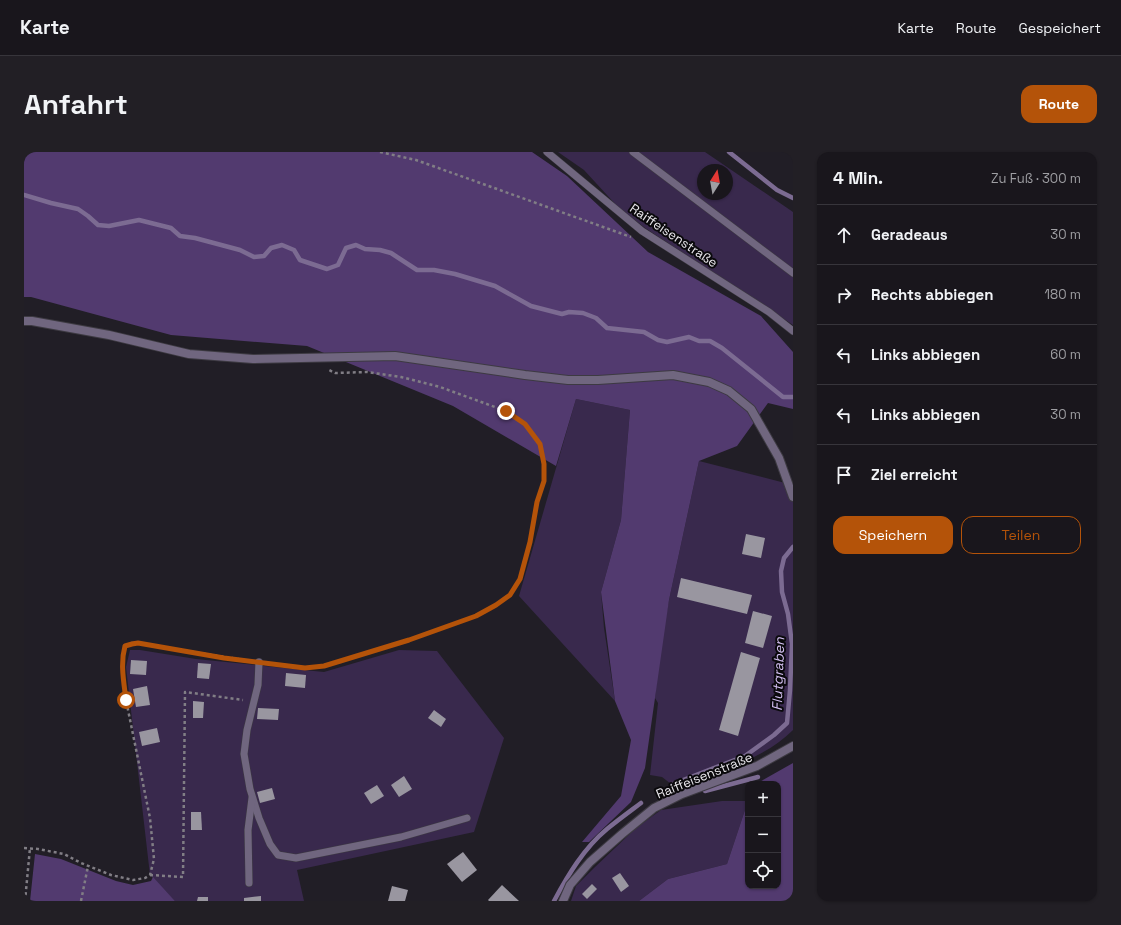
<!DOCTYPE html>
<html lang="de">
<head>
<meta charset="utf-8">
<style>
  body { margin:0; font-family:"Space Grotesk",sans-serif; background:#221f25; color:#f1f3f6 }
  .controls { position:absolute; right:12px; bottom:12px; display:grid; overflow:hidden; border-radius:8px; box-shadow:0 1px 3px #0004 }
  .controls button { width:36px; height:36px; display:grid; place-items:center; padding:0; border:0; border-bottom:1px solid #37353b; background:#19161c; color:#f1f3f6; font:20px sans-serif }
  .compass { position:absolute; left:673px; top:12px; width:36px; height:36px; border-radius:50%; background:#19161c; box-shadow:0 1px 3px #0004; rotate:11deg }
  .stop { position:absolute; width:12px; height:12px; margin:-9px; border:3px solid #b45309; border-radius:50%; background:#fff }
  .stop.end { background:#b45309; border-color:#fff; box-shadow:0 1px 4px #0008 }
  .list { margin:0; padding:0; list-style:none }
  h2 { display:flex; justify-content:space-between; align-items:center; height:52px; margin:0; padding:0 16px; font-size:17px }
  h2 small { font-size:13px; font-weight:400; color:#9f9fa3 }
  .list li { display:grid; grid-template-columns:26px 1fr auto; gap:12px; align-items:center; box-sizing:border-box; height:60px; padding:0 16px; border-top:1px solid #37353b }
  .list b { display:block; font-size:15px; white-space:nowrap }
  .list em { font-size:13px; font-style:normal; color:#9f9fa3 }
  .actions { display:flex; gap:8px; padding:12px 16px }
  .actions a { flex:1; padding:9px 0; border:1px solid #b45309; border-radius:12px; text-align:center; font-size:14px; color:#b45309 }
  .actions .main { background:#b45309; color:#fff }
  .icon { flex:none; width:22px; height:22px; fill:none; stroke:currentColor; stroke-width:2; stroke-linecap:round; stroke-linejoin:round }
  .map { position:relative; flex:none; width:769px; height:749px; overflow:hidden; border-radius:12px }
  header { display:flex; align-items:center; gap:24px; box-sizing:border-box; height:56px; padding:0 20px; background:#19161c; border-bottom:1px solid #37353b }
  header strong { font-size:19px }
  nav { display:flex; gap:22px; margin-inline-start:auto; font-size:14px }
  .intro { display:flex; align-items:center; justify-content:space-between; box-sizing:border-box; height:96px; padding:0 24px }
  h1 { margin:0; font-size:28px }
  .button { padding:10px 18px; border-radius:12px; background:#b45309; color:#fff; font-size:14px; font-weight:700 }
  main { display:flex; gap:24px; padding:0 24px }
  aside { flex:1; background:#19161c; border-radius:12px; box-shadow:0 1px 3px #0004 }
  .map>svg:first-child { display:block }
  .green { fill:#39294d; fill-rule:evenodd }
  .forest { fill:#523a6f }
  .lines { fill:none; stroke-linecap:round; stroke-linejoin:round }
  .stream { stroke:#7c6b92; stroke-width:4.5 }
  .building { fill:#9996a0 }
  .service-casing { stroke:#3d3a42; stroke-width:8 }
  .minor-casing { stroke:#3d3a42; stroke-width:10 }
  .path { stroke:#817e85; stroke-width:2.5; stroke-dasharray:3 3; stroke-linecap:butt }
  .service { stroke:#70667f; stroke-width:7 }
  .minor { stroke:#70667f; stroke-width:8 }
  .route { stroke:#b45309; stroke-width:5 }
  .labels { text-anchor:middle; stroke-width:4; stroke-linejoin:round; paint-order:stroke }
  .street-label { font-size:13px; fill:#e8e6eb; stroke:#0a090c }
  .water-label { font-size:14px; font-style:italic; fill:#d5c1f3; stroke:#0a090c }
</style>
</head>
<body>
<header>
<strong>Karte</strong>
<nav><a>Karte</a><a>Route</a><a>Gespeichert</a></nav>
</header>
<div class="intro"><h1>Anfahrt</h1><a class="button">Route</a></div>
<main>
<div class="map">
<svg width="769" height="749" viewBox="0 0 769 749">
  <rect width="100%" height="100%" fill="#211e26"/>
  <g class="green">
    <path d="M534,0H681L769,60V173L621,76L594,55L560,18ZM679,18H703V42H679Z"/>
    <polygon points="552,247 606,258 597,368 577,440 580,476 591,549 495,444"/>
    <path d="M675,309L765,332L769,349V578C738,609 691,620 651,635L638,625L626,623L634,551L631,546L635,503L645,448Z"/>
    <polygon points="106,498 116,498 172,507 300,520 375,498 413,499 480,586 450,680 273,718 280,749 151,749 126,723 102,515"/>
    <polygon points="698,649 724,649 703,712 644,727 615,749 547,749 552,734 570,716 612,676 637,658"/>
  </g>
  <g class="forest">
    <polygon points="0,0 508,0 543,24 624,100 737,164 769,200 769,257 744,251 713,294 675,309 645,448 621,616 607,650 565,690 558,690 597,644 607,588 591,549 577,440 597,368 606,258 552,247 532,314 429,254 283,194 147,183 7,145 0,145"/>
    <polygon points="769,611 769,749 615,749 644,727 703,712 724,649 724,643 724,734 754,734 754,632 732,632"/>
    <polygon points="11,702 37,707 92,729 109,733 127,729 129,725 151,749 6,749"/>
  </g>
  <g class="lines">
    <g class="stream">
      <polyline points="705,0 753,38 769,46"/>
      <polyline points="0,43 27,51 54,57 64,64 74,73 85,74 115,68 147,76 156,84 171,86 216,98 230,105 240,104 247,96 258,93 270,98 276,108 303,117 314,113 322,96 332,93 341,97 356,98 367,101 393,118 410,118 431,122 471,134 507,154 538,162 545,160 559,161 572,166 583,176 620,180 634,188 643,190 665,185 675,189 686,189 698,196 759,245 769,245"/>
      <polyline points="649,632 721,604 750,583 763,571 766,538 768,492 764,462 758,440 757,419 760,406 769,395"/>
      <polyline points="681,639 734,625"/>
      <path d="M530,749C544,723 560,696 583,677C594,668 605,660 617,651"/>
    </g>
  </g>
  <g class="building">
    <polygon points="722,382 741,386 737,406 718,402"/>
    <polygon points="657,426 728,443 723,462 653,445"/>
    <polygon points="729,459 748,464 739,496 721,491"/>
    <polygon points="717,500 736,506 714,584 695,578"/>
    <polygon points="107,508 123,509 122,523 106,522"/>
    <polygon points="174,511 187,512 185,527 173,526"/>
    <polygon points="262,521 282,523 281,536 261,534"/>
    <polygon points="123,534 126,553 112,555 109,537"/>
    <polygon points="169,549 180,550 179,566 169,566"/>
    <polygon points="234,556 255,557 254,568 233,567"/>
    <polygon points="410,558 422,567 417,575 404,566"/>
    <polygon points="133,576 136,590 118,594 115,580"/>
    <polygon points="380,624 388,637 375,645 367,633"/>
    <polygon points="353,633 360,644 347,652 340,641"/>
    <polygon points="248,636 251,647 236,651 233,640"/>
    <polygon points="167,660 177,660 178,678 167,678"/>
    <polygon points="439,700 453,718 438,730 423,712"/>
    <polygon points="596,721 605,734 597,740 588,726"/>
    <polygon points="568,732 573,737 563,747 558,742"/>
    <polygon points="478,733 495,749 465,749 464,748"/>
    <polygon points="368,734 384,738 381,749 364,749"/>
    <polygon points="237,744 237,749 220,749 220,746"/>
    <polygon points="174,745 184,745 184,749 173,749"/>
  </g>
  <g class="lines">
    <defs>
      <g id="service">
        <polyline points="523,0 618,79 745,160 769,179"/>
        <polyline points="609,0 769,121"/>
        <polyline points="235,510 234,533 223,578 220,602 226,637 235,666 246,692 254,703 272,706 377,685 443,666"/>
        <polyline points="225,731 224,678 228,646"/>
      </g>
      <g id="minor">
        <polyline points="0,169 8,169 85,183 165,202 229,207 371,204 501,223 544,228 574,228 649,223 685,230 705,239 727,257 755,306 769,345"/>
        <polyline points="539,749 546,733 566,710 598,682 630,656 658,642 733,614 769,594"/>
      </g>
    </defs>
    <use href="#service" class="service-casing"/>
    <use href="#minor" class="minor-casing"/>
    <g class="path">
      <polyline points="356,0 392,8 607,85"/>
      <polyline points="244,511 281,516 300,514 385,488 452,464 472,453 486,443 496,427 506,390 513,350 520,329 520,312 516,292 501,272 482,259 416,235 377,225 343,220 311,221 303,217"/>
      <polyline points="0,696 14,697 40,702 57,711 87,723 109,728 121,726 126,723 130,707 126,666 102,548 98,514 99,502 101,494 108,491 114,491 226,509"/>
      <polyline points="126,723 159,725 161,540 219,548"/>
      <polyline points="1,749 6,696"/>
      <polyline points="57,749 64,714"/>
    </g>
    <use href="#service" class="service"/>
    <use href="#minor" class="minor"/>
  </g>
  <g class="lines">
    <path class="route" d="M102,548C100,531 96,512 101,494L108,492L114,491L200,506L281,516L300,514L385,488L452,464L472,453L486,443L496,427L506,390L513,350L520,329V312L516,292L501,272L482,259"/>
  </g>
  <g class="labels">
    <g class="street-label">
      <text transform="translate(650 83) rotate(34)" y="5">Raiffeisenstraße</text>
      <text transform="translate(680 623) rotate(-22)" y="5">Raiffeisenstraße</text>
    </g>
    <g class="water-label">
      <text transform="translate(754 522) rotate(-88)" y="5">Flutgraben</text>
    </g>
  </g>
</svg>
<div class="controls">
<button>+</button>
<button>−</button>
<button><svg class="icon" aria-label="locate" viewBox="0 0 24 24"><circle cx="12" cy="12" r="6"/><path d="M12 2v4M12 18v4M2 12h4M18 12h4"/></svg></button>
</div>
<svg class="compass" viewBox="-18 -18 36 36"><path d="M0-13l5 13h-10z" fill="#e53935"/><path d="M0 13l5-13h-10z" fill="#9f9fa3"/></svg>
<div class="stop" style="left:102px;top:548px"></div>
<div class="stop end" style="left:482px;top:259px"></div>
</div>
<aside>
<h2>4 Min.<small>Zu Fuß · 300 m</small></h2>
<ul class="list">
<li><svg class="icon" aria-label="ahead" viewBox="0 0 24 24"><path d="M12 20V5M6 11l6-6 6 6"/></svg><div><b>Geradeaus</b></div><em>30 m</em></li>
<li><svg class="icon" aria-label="right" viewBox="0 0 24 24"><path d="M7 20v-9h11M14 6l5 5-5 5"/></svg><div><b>Rechts abbiegen</b></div><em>180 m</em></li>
<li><svg class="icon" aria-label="left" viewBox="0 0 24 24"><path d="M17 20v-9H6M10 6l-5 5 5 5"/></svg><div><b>Links abbiegen</b></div><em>60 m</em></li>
<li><svg class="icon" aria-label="left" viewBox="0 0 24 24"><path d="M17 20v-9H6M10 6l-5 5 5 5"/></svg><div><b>Links abbiegen</b></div><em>30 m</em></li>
<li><svg class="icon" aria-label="arrive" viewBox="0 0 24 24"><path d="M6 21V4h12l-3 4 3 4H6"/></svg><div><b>Ziel erreicht</b></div></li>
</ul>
<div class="actions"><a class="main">Speichern</a><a>Teilen</a></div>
</aside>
</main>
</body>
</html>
